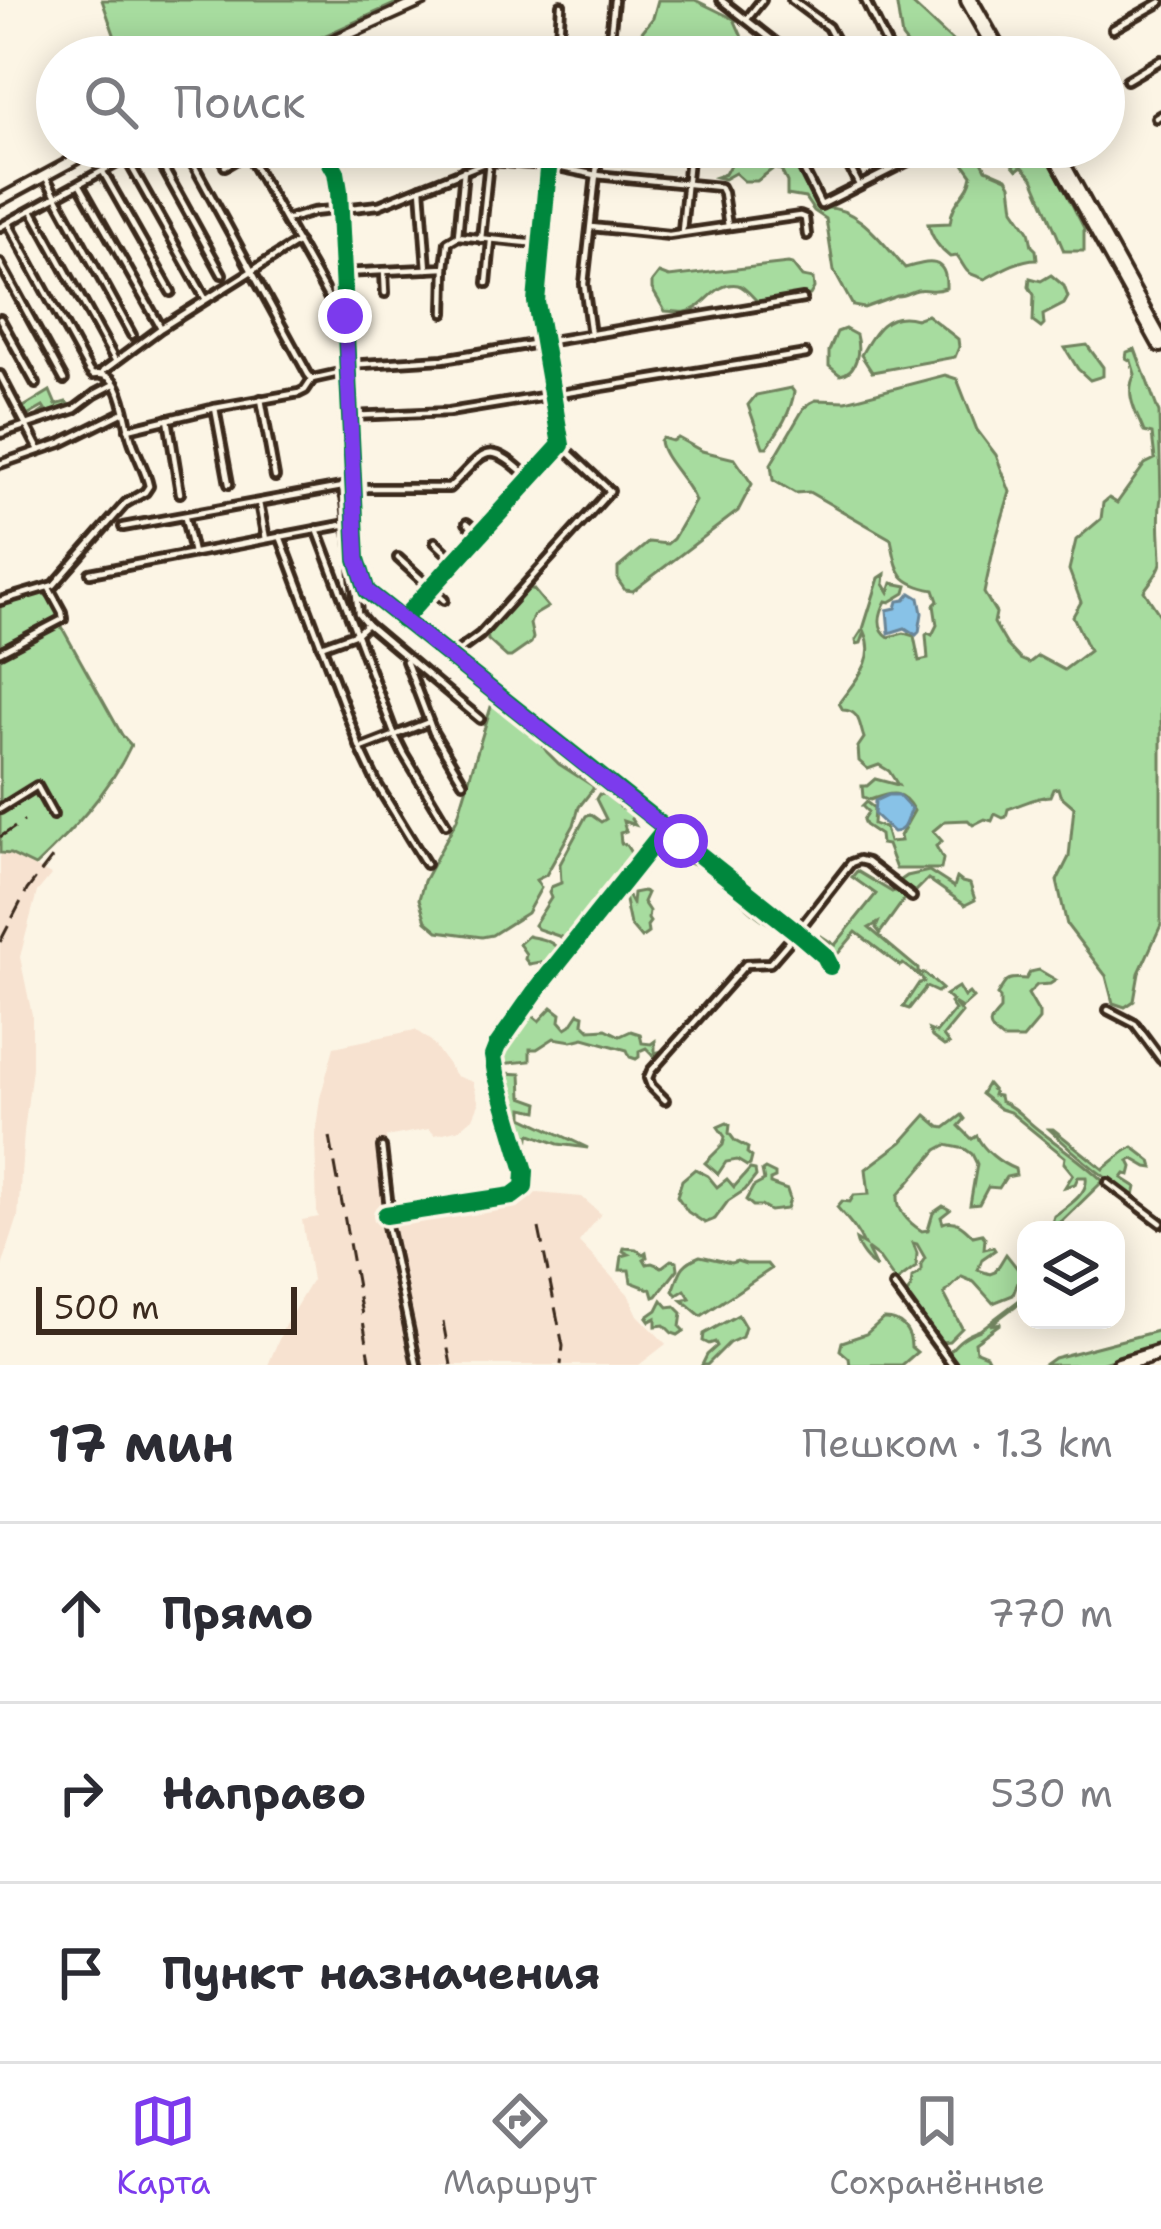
<!DOCTYPE html>
<html lang="ru">
<head>
<meta charset="utf-8">
<style>
  body { margin:0; font-family:"Shantell Sans",sans-serif; background:#f7f7f7; color:#2b2b33 }
  .controls { position:absolute; right:36px; bottom:36px; display:grid; overflow:hidden; border-radius:24px; box-shadow:0 6px 30px #0003 }
  .controls button { width:108px; height:108px; display:grid; place-items:center; padding:0; border:0; border-bottom:3px solid #e1e1e2; background:#fff; color:#2b2b33; font:60px sans-serif }
  .scale { position:absolute; left:36px; bottom:30px; width:261px; box-sizing:border-box; padding-left:12px; border:6px solid #3b2a1e; border-top:0; font-size:33px; line-height:42px; white-space:nowrap; color:#3b2a1e; -webkit-text-stroke:9px #fcf5e5; paint-order:stroke }
  .stop { position:absolute; width:36px; height:36px; margin:-27px; border:9px solid #7c3aed; border-radius:50%; background:#fff }
  .stop.end { background:#7c3aed; border-color:#fff; box-shadow:0 3px 12px #0008 }
  .list { margin:0; padding:0; list-style:none }
  h2 { display:flex; justify-content:space-between; align-items:center; height:156px; margin:0; padding:0 48px; font-size:51px }
  h2 small { font-size:39px; font-weight:400; color:#7c7c81 }
  .list li { display:grid; grid-template-columns:78px 1fr auto; gap:36px; align-items:center; box-sizing:border-box; height:180px; padding:0 48px; border-top:3px solid #e1e1e2 }
  .list b { display:block; font-size:45px; white-space:nowrap }
  .list em { font-size:39px; font-style:normal; color:#7c7c81 }
  .icon { flex:none; width:66px; height:66px; fill:none; stroke:currentColor; stroke-width:2; stroke-linecap:round; stroke-linejoin:round }
  .map { position:relative; flex:none; width:1161px; height:1365px; overflow:hidden }
  .search { position:absolute; background:#fff; box-shadow:0 6px 30px #0003; left:36px; right:36px; top:36px; height:132px; display:flex; align-items:center; gap:30px; box-sizing:border-box; padding:0 42px; border-radius:66px; color:#7c7c81; font-size:45px }
  .sheet { height:696px; background:#fff }
  nav { display:flex; justify-content:space-around; align-items:center; box-sizing:border-box; height:168px; border-top:3px solid #e1e1e2; background:#fff; font-size:33px; color:#7c7c81 }
  nav a { display:grid; justify-items:center; gap:6px }
  nav .on { color:#7c3aed }
  .map>svg:first-child { display:block }
  .built { fill:#f7e2d0 }
  .green { fill:#a7dc9f; stroke:#71835e; stroke-width:3 }
  .water { fill:#88c2e7; stroke:#698597; stroke-width:3 }
  .lines { fill:none; stroke-linecap:round; stroke-linejoin:round }
  .minor-casing { stroke:#3b2a1e; stroke-width:14 }
  .tertiary-casing { stroke:#3b2a1e; stroke-width:16 }
  .primary-casing { stroke:#3b2a1e; stroke-width:21 }
  .trunk-casing { stroke:#3b2a1e; stroke-width:22 }
  .minor { stroke:#fcf5e5; stroke-width:4.5 }
  .tertiary { stroke:#fcf5e5; stroke-width:8 }
  .primary { stroke:#fcf5e5; stroke-width:12 }
  .trunk { stroke:#fcf5e5; stroke-width:14 }
  .rail { stroke:#3b2a1e; stroke-width:3; stroke-dasharray:18 9; stroke-linecap:butt }
  .cycleway-casing { stroke:#fcf5e5; stroke-width:26 }
  .cycleway { stroke:#00873e; stroke-width:18 }
  .route { stroke:#7c3aed; stroke-width:15 }
</style>
</head>
<body>
<div class="map">
<svg width="1161" height="1365" viewBox="0 0 1161 1365">
  <rect width="100%" height="100%" fill="#fcf5e5"/>
  <filter id="ink" filterUnits="userSpaceOnUse"><feTurbulence type="fractalNoise" baseFrequency=".00833" numOctaves="2"/><feDisplacementMap in="SourceGraphic" scale="24" xChannelSelector="R" yChannelSelector="G"/><feConvolveMatrix kernelMatrix="1 2 1 2 8 2 1 2 1" color-interpolation-filters="sRGB"/></filter>
  <g filter="url(#ink)">
    <g class="built">
      <polygon points="2,854 10,854 51,875 37,892 20,957 32,1015 32,1068 24,1132 18,1217 0,1273 0,857"/>
      <polygon points="415,1030 431,1041 456,1076 473,1082 479,1104 473,1118 460,1129 435,1135 429,1129 386,1137 395,1214 538,1193 582,1197 601,1214 579,1242 628,1294 638,1315 666,1344 639,1365 268,1365 285,1325 312,1280 302,1220 319,1217 317,1214 315,1136 320,1098 334,1047"/>
    </g>
    <g class="green">
      <polygon points="102,0 403,0 277,57 122,57"/>
      <polygon points="658,0 695,0 734,19 751,57 626,57 629,50 642,45 641,33 653,18"/>
      <polygon points="896,0 908,0 962,50 964,57 917,57 902,38"/>
      <path d="M740,147H749L751,156L747,162L749,164L766,154L765,147H788L821,208C857,204 883,244 905,268C929,261 947,256 946,288C931,293 928,288 917,290C909,292 905,296 897,296L864,308L853,306L834,271L826,219L814,211L805,198L787,195V182L781,170L774,168L757,181H744L735,173L724,179L716,177L725,174Z"/>
      <path d="M968,147L980,157L986,169L1007,178L1011,185L1014,209L1029,231L1032,246L1036,250L1037,259C1019,259 1001,270 985,279C962,271 970,274 957,256L950,257C938,248 932,238 928,224L950,223C952,199 969,195 972,175L959,157L961,150Z"/>
      <polygon points="998,147 1035,147 1050,161 1084,228 1084,251 1064,251 1033,178 1022,166 1017,170"/>
      <path d="M788,263L792,264L802,277L813,279L814,288L810,295L760,304C754,299 746,287 738,285C714,281 706,309 686,312C682,313 669,311 665,311L652,289V282L659,273L669,277Z"/>
      <polygon points="1051,275 1064,286 1068,297 1064,304 1043,315 1044,325 1041,328 1033,322 1034,295 1029,287 1030,278 1041,281"/>
      <path d="M927,315L958,339L959,347L955,357L872,372L861,355C874,331 887,310 916,319Z"/>
      <path d="M845,329L856,335C860,350 858,372 840,375L829,366V351L837,332Z"/>
      <polygon points="1087,345 1103,367 1103,376 1090,380 1078,369 1065,348"/>
      <path d="M1135,349L1159,413L1161,498C1157,518 1161,543 1161,563C1159,573 1149,583 1144,591L1161,617V925L1139,973L1134,1001L1125,1007L1113,1003L1106,976L1067,925L1057,881L1069,857L1074,807L1060,795L1058,788L1053,789L1050,796C1038,796 1021,805 1008,809L1006,817L1003,818L995,814L992,821L985,819L973,825L968,820L945,821L933,831L942,841L936,846L943,859L941,869H896L887,845L881,844L880,835L865,825L863,820L868,812L862,806L866,802L874,808L873,824L885,828L889,842L901,841L900,836L914,811C902,789 893,792 870,800L863,797L862,786H867L875,779L898,785L889,771L879,765L868,769L859,761L858,747L864,738C859,725 861,711 843,710L839,703C854,681 878,661 865,632L861,643L857,644L856,640L863,629L879,578L885,574L884,584L889,592L892,583L907,586L905,593L890,602L886,601C880,612 875,628 889,637L904,633L914,636L919,661L928,659L926,635L928,633L932,635L937,625L934,605L938,601L934,590C897,583 898,572 891,539L809,492L795,493L773,480L771,464L804,408L810,403L816,400L846,401L945,375L957,379L977,430L996,455L1010,492L995,542L984,593L996,613L994,623L1007,645L1020,659L1029,663L1038,656L1064,670L1089,651L1073,616L1081,602L1069,570L1076,540L1101,519L1103,503L1109,498L1117,503L1145,464L1155,459L1152,434L1144,432C1136,412 1124,394 1135,374L1131,361L1126,358L1127,352Z"/>
      <path d="M791,388L794,392C791,413 779,430 767,447H763L748,405L756,395Z"/>
      <polygon points="50,391 56,405 66,402 70,406 39,418 39,414 45,410 43,407 27,416 22,408"/>
      <path d="M662,438L672,441L678,438L702,451L735,459L752,484L738,511L633,591L625,590L618,580V568L649,542L667,544L673,539L695,501C687,479 662,459 660,441Z"/>
      <polygon points="527,589 533,589 548,607 533,616 530,624 533,638 531,643 511,657 507,657 488,640 487,632"/>
      <path d="M43,593C54,600 58,613 60,624L122,735L131,745C110,791 71,832 35,866L10,854L0,853V603Z"/>
      <polygon points="498,699 528,724 547,752 559,764 593,786 593,789 579,807 574,825 546,875 536,880 541,888 527,913 492,935 482,937 438,931 426,921 419,899 424,881 457,819 493,700"/>
      <path d="M599,794L607,795L622,809L636,807L637,810L631,819L635,825L623,821L626,831L620,833L621,843L626,845L631,853L629,858L633,861L628,870L621,867L622,877C606,899 590,927 567,939L538,929L534,925L551,898L549,893L551,887L561,883L560,864L586,816L590,814L601,822L606,819L596,799Z"/>
      <path d="M687,849L783,925L781,930C747,917 723,876 689,863L683,852Z"/>
      <polygon points="857,871 892,892 898,889 906,897 880,933 876,928 878,923 869,928 918,969 918,973 925,974 942,989 937,992 926,987 909,1009 903,1007 919,983 924,982 922,978 903,964 900,966 856,932 836,956 816,941 821,936 835,945 876,894 852,877"/>
      <polygon points="929,871 954,887 957,878 962,882 970,884 975,900 965,905 928,879 914,893 897,883 907,876"/>
      <polygon points="643,891 647,893 643,902 649,911 648,919 650,922 647,926 648,933 641,938 630,925 624,896 626,893 632,904 633,893"/>
      <path d="M528,936C539,939 554,940 559,951L548,964L540,962L529,964L525,959L526,954L519,944Z"/>
      <path d="M1039,970L1056,980L1050,984L1037,985L1028,994L1039,1013V1020L1023,1039H1002C985,1027 988,1023 1000,1010V998L997,995C1007,980 1005,977 1026,979L1030,972Z"/>
      <polygon points="958,987 964,997 969,993 973,998 962,1008 954,1003 962,1013 943,1036 949,1044 944,1046 932,1037 929,1030 936,1033 955,1010 950,1003 952,1001 945,995"/>
      <path d="M541,993L543,997L536,1006L533,1016L539,1021L552,1007L561,1014L560,1021L566,1028L571,1025L579,1013L584,1015L583,1023L590,1030L606,1029L620,1036L631,1031L640,1034L642,1043L651,1044L655,1041V1053L662,1051L670,1042L671,1045L658,1060L646,1048L639,1051V1057L636,1059L630,1057L627,1050L584,1038L572,1041L554,1038L537,1049H530V1061L498,1064C499,1037 524,1014 541,993Z"/>
      <polygon points="504,1073 521,1074 522,1097 539,1103 538,1111 523,1108 523,1117 588,1148 558,1144 531,1134 529,1136 528,1151 523,1151 501,1081"/>
      <path d="M987,1084L994,1092L993,1095L999,1096L1000,1101C1016,1107 1026,1121 1040,1131C1061,1147 1083,1162 1103,1181L1062,1221L1051,1226L1054,1216C1066,1207 1089,1194 1086,1177H1078L1075,1184L1065,1187L1073,1174L1064,1163L1065,1157L1010,1112L1000,1109L981,1094Z"/>
      <path d="M926,1115L940,1127L945,1128L962,1115L965,1119L959,1126L972,1139L977,1136C983,1150 1000,1163 1015,1169L1016,1175L1006,1177L999,1188L988,1187L979,1204L970,1205L977,1164L972,1154L965,1149L946,1145L937,1150L898,1195C897,1211 909,1223 922,1231L928,1230L933,1213L943,1206L950,1210L941,1217L943,1223C956,1218 964,1227 973,1236L982,1234L985,1238L984,1249L993,1247L995,1250L982,1259L978,1270L990,1274L995,1272L1006,1254L1021,1273L1013,1295L993,1303L974,1282L962,1277L944,1294L962,1328L949,1341L941,1342L925,1325L905,1296L911,1288L912,1278L921,1272V1264L925,1258L917,1244L913,1243L917,1253L916,1267L896,1282L879,1258L867,1249L876,1268C869,1262 858,1250 856,1240L864,1245C857,1229 848,1220 837,1207L842,1201L850,1202L854,1195L869,1194L866,1169L902,1142Z"/>
      <polygon points="727,1123 730,1125 729,1133 735,1141 748,1148 747,1153 752,1157 750,1165 747,1166 737,1160 726,1162 718,1174 705,1163 723,1145 725,1137 718,1127"/>
      <path d="M1049,1129H1053L1103,1169C1114,1161 1120,1154 1133,1147L1151,1161L1153,1168L1147,1167L1133,1159L1129,1161L1132,1167L1130,1175L1125,1174L1122,1178L1136,1187L1134,1196C1105,1180 1072,1151 1049,1129Z"/>
      <polygon points="695,1169 708,1176 717,1187 727,1179 734,1187 750,1169 755,1170 756,1176 745,1190 728,1201 715,1219 705,1223 688,1212 677,1196 682,1180"/>
      <polygon points="765,1169 775,1174 775,1178 770,1180 770,1184 787,1190 790,1199 787,1209 770,1211 761,1206 753,1206 746,1200 753,1187 764,1181 762,1171"/>
      <polygon points="624,1248 636,1249 643,1254 646,1252 647,1257 644,1259 647,1264 652,1263 662,1267 671,1260 677,1261 678,1269 657,1296 654,1297 652,1290 631,1282 629,1270 620,1270 622,1256 629,1254 623,1251"/>
      <path d="M700,1256L731,1263L737,1261L746,1264H767L771,1269L701,1316L682,1300L690,1298L685,1290L677,1295L673,1291C681,1273 678,1265 700,1256Z"/>
      <path d="M1026,1295V1298L990,1325L1001,1323L975,1342L976,1351L986,1355L991,1365H957L950,1357V1351C959,1340 966,1335 980,1330Z"/>
      <polygon points="662,1300 668,1307 675,1306 682,1313 680,1327 684,1331 678,1335 672,1333 664,1325 656,1326 656,1318 650,1321 647,1317 657,1310"/>
      <polygon points="738,1315 745,1327 742,1337 729,1343 707,1365 702,1365 707,1355 717,1346 715,1342 709,1344 703,1341 704,1334"/>
      <path d="M883,1319C900,1318 911,1330 911,1347L917,1352L902,1365H850L849,1358L840,1350L842,1342L866,1334Z"/>
      <polygon points="1161,1330 1161,1344 1097,1365 1044,1365 1054,1358"/>
    </g>
    <g class="water">
      <polygon points="911,593 919,598 922,613 919,632 916,635 905,628 889,633 887,610 896,608 898,601 905,600"/>
      <path d="M888,795H898L911,809C905,820 907,831 893,832L874,814L875,801Z"/>
    </g>
    <g class="lines">
      <defs>
        <g id="minor">
          <polyline points="721,0 794,57"/>
          <polyline points="792,0 828,27 844,57"/>
          <polyline points="865,0 893,57"/>
          <polyline points="747,19 762,0"/>
          <polyline points="1113,29 1161,2"/>
          <polyline points="558,57 561,5"/>
          <polyline points="608,57 614,0"/>
          <polyline points="1127,80 1161,60"/>
          <polyline points="1156,118 1161,115"/>
          <polyline points="152,147 222,274"/>
          <polyline points="184,147 308,374 312,379 348,371"/>
          <polyline points="792,147 821,205 936,147"/>
          <polyline points="840,147 859,185"/>
          <polyline points="889,147 898,163"/>
          <polyline points="127,159 205,298"/>
          <polyline points="225,166 244,155 250,158 336,311"/>
          <polyline points="103,172 171,292"/>
          <polyline points="45,176 132,335"/>
          <polyline points="80,185 160,326"/>
          <polyline points="421,188 427,269"/>
          <polyline points="32,210 115,360"/>
          <polyline points="286,220 313,212 379,205 489,161 548,165 596,175 720,187 723,193 728,226"/>
          <polyline points="0,227 146,147"/>
          <polyline points="591,227 669,235 800,216 805,218 807,235"/>
          <polyline points="682,231 690,147"/>
          <polyline points="458,236 464,170"/>
          <polyline points="481,239 489,161 484,147"/>
          <polyline points="0,263 64,380"/>
          <polyline points="384,271 385,293"/>
          <polyline points="343,273 445,268 448,242 458,236 539,244"/>
          <polyline points="487,283 491,241"/>
          <polyline points="444,313 445,268"/>
          <polyline points="0,319 36,384"/>
          <polyline points="591,335 584,284 599,147"/>
          <polyline points="347,365 443,359 803,299"/>
          <polyline points="103,371 161,328 298,242"/>
          <polyline points="0,375 39,450"/>
          <polyline points="261,399 275,477"/>
          <polyline points="215,408 229,484"/>
          <polyline points="350,416 449,412 806,354"/>
          <polyline points="168,419 180,493"/>
          <polyline points="128,429 215,408 299,393 305,390 311,381"/>
          <polyline points="0,434 75,409 95,394 114,384"/>
          <polyline points="0,464 61,443 122,413"/>
          <path d="M353,488H449C485,454 485,436 529,478"/>
          <polyline points="259,503 266,539"/>
          <polyline points="185,518 193,553"/>
          <polyline points="467,523 480,534"/>
          <polyline points="123,527 342,487 346,501 358,613 367,624 480,719"/>
          <polyline points="317,529 395,736 404,754 446,824"/>
          <polyline points="280,536 360,748 377,784 426,864"/>
          <polyline points="435,542 455,561"/>
          <polyline points="398,558 444,600"/>
          <polyline points="90,573 347,524"/>
          <path d="M0,601L54,585L126,503L145,492L149,486C146,471 137,456 132,441C124,420 124,368 93,375L89,371L8,223"/>
          <polyline points="402,620 561,445 536,302 550,147"/>
          <polyline points="321,646 357,633 367,624"/>
          <polyline points="0,652 63,619 62,612 49,588"/>
          <polyline points="450,657 480,635 610,491 561,445"/>
          <polyline points="406,661 433,732 463,782"/>
          <polyline points="362,748 429,722"/>
          <polyline points="0,809 37,786 53,815"/>
          <polyline points="797,932 825,956 830,966"/>
          <polyline points="1108,1010 1135,1024 1161,1059"/>
          <polyline points="665,1100 651,1086 648,1078 651,1071 746,964 770,963 797,932 851,863 859,860 867,862 912,897"/>
          <polyline points="382,1147 389,1208 386,1221 417,1365"/>
          <polyline points="1108,1183 1161,1223"/>
          <polyline points="386,1215 512,1196 524,1187 525,1171 496,1073 493,1056 497,1046 535,992 665,829"/>
          <polyline points="894,1286 952,1365"/>
        </g>
        <g id="tertiary">
          <polyline points="297,57 424,0"/>
          <polyline points="322,147 336,172 339,191 357,559 367,591 797,932"/>
          <polyline points="0,200 98,147"/>
        </g>
        <polyline id="primary" points="1119,1365 1161,1352"/>
        <g id="trunk">
          <polyline points="969,0 1001,57"/>
          <polyline points="1052,147 1161,344"/>
        </g>
      </defs>
      <use href="#minor" class="minor-casing"/>
      <use href="#tertiary" class="tertiary-casing"/>
      <use href="#primary" class="primary-casing"/>
      <use href="#trunk" class="trunk-casing"/>
      <use href="#minor" class="minor"/>
      <use href="#tertiary" class="tertiary"/>
      <use href="#primary" class="primary"/>
      <use href="#trunk" class="trunk"/>
      <g class="rail">
        <polyline points="0,837 24,821"/>
        <polyline points="0,942 27,890 56,853"/>
        <polyline points="330,1137 371,1365"/>
        <polyline points="539,1228 563,1346 561,1365"/>
        <polyline points="443,1322 451,1365"/>
      </g>
      <defs>
        <g id="cycleway">
          <polyline points="322,147 336,172 339,191 357,559 367,591 797,932 825,956 830,966"/>
          <polyline points="402,620 561,445 536,302 550,147"/>
          <polyline points="386,1215 512,1196 524,1187 525,1171 496,1073 493,1056 497,1046 535,992 665,829"/>
        </g>
      </defs>
      <use href="#cycleway" class="cycleway-casing"/>
      <use href="#cycleway" class="cycleway"/>
    </g>
  </g>
  <g class="lines" filter="url(#ink)">
    <polyline class="route" points="345,316 357,559 367,591 681,841"/>
  </g>
</svg>
<div class="controls">
<button><svg class="icon" aria-label="layers" viewBox="0 0 24 24"><path d="M12 4l9 5-9 5-9-5zM3 14l9 5 9-5"/></svg></button>
</div>
<div class="scale">500 m</div>
<div class="stop" style="left:681px;top:841px"></div>
<div class="stop end" style="left:345px;top:316px"></div>
<div class="search"><svg class="icon" aria-label="search" viewBox="0 0 24 24"><circle cx="10" cy="10" r="6"/><path d="M15 15l6 6"/></svg>Поиск</div>
</div>
<section class="sheet">
<h2>17 мин<small>Пешком · 1.3 km</small></h2>
<ul class="list">
<li><svg class="icon" aria-label="ahead" viewBox="0 0 24 24"><path d="M12 20V5M6 11l6-6 6 6"/></svg><div><b>Прямо</b></div><em>770 m</em></li>
<li><svg class="icon" aria-label="right" viewBox="0 0 24 24"><path d="M7 20v-9h11M14 6l5 5-5 5"/></svg><div><b>Направо</b></div><em>530 m</em></li>
<li><svg class="icon" aria-label="arrive" viewBox="0 0 24 24"><path d="M6 21V4h12l-3 4 3 4H6"/></svg><div><b>Пункт назначения</b></div></li>
</ul>
</section>
<nav>
<a class="on"><svg class="icon" aria-label="map" viewBox="0 0 24 24"><path d="M3 6l6-2 6 2 6-2v14l-6 2-6-2-6 2zM9 4v14M15 6v14"/></svg>Карта</a>
<a><svg class="icon" aria-label="directions" viewBox="0 0 24 24"><path d="M12 3l9 9-9 9-9-9zM9 14v-3h6M13 9l2 2-2 2"/></svg>Маршрут</a>
<a><svg class="icon" aria-label="saved" viewBox="0 0 24 24"><path d="M7 4h10v16l-5-4-5 4z"/></svg>Сохранённые</a>
</nav>
</body>
</html>
